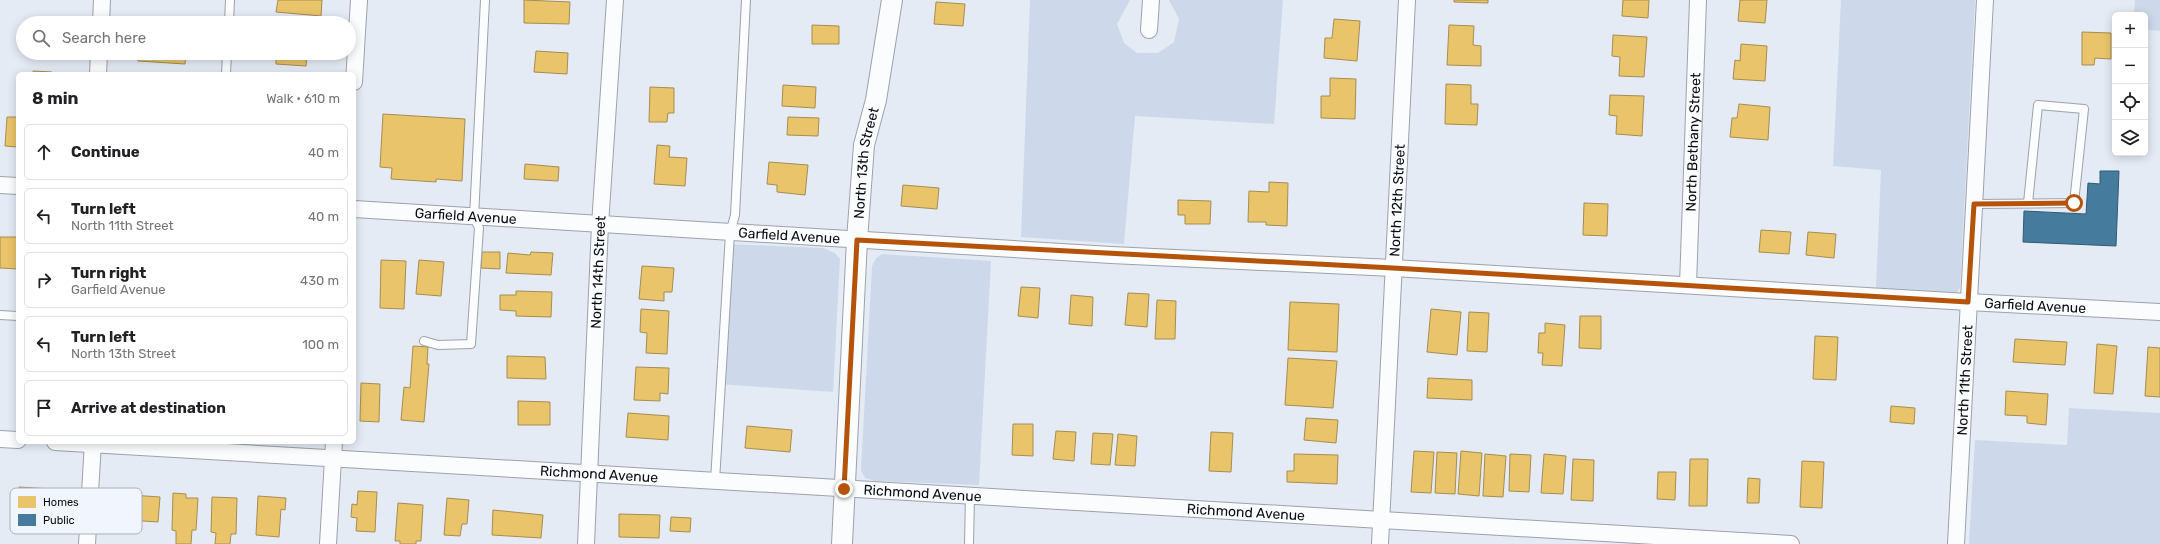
<!DOCTYPE html>
<html lang="en">
<head>
<meta charset="utf-8">
<style>
  body { margin:0; font-family:Rubik,sans-serif; background:#f2f2f2; color:#202124 }
  .controls { position:absolute; right:12px; top:12px; display:grid; overflow:hidden; border-radius:6px; box-shadow:0 2px 10px #0003 }
  .controls button { width:36px; height:36px; display:grid; place-items:center; padding:0; border:0; border-bottom:1px solid #e0e0e0; background:#fff; color:#202124; font:20px sans-serif }
  .stop { position:absolute; width:12px; height:12px; margin:-9px; border:3px solid #b45309; border-radius:50%; background:#fff }
  .stop.end { background:#b45309; border-color:#fff; box-shadow:0 1px 4px #0008 }
  .list { margin:0; padding:0; list-style:none }
  h2 { display:flex; justify-content:space-between; align-items:center; height:52px; margin:0; padding:0 16px; font-size:17px }
  h2 small { font-size:13px; font-weight:400; color:#757577 }
  .list li { display:grid; grid-template-columns:26px 1fr auto; gap:12px; align-items:center; box-sizing:border-box; height:56px; margin:0 8px 8px; padding:0 8px; border:1px solid #e0e0e0; border-radius:6px }
  .list b { display:block; font-size:15px; white-space:nowrap }
  .list p { margin:0; font-size:13px; white-space:nowrap; color:#757577 }
  .list em { font-size:13px; font-style:normal; color:#757577 }
  .icon { flex:none; width:22px; height:22px; fill:none; stroke:currentColor; stroke-width:2; stroke-linecap:round; stroke-linejoin:round }
  .map { position:relative; flex:none; width:2160px; height:544px; overflow:hidden }
  .search { position:absolute; background:#fff; box-shadow:0 2px 10px #0003; left:16px; top:16px; width:340px; height:44px; display:flex; align-items:center; gap:10px; box-sizing:border-box; padding:0 14px; border-radius:22px; color:#757577; font-size:15px }
  .panel { position:absolute; background:#fff; box-shadow:0 2px 10px #0003; left:16px; top:72px; width:340px; height:372px; border-radius:6px }
  .map>svg:first-child { display:block }
  .green { fill:#cdd9ea }
  .homes { fill:#e9c46a; stroke:#a68d50 }
  .public { fill:#457b9d; stroke:#335a74 }
  .lines { fill:none; stroke-linecap:round; stroke-linejoin:round }
  .service-casing { stroke:#9ca2aa; stroke-width:10 }
  .minor-casing { stroke:#9ca2aa; stroke-width:18 }
  .tertiary-casing { stroke:#9ca2aa; stroke-width:22 }
  .service { stroke:#fbfcfe; stroke-width:8 }
  .minor { stroke:#fbfcfe; stroke-width:16 }
  .tertiary { stroke:#fbfcfe; stroke-width:20 }
  .route { stroke:#b45309; stroke-width:5 }
  .labels { text-anchor:middle; stroke-width:4; stroke-linejoin:round; paint-order:stroke }
  .street-label { font-size:14px; fill:#080c13; stroke:#f1f6fe }
  .key { fill:#f1f6fe; stroke:#abb0b8; stroke-width:1 }
  .key-label { font-size:11px; fill:#080c13 }
</style>
</head>
<body>
<div class="map">
<svg width="2160" height="544" viewBox="0 0 2160 544">
  <rect width="100%" height="100%" fill="#e4ebf5"/>
  <g class="green">
    <polygon points="1030,0 1130,0 1117,24 1124,43 1137,53 1158,53 1174,42 1179,19 1169,0 1283,0 1274,124 1135,116 1124,244 1021,237"/>
    <polygon points="1841,0 1975,0 1960,288 1955,294 1876,288 1881,170 1833,166"/>
    <polygon points="2135,0 2160,0 2160,31 2150,30 2145,27 2145,15 2134,15"/>
    <polygon points="725,244 823,248 835,253 840,259 833,392 718,384"/>
    <polygon points="882,254 991,261 979,485 875,481 865,478 861,470 872,266 876,258"/>
    <polygon points="2069,408 2160,413 2160,544 1969,544 1975,440 2067,445"/>
  </g>
  <g class="homes">
    <polygon points="278,0 322,0 321,16 276,12"/>
    <polygon points="524,0 570,2 569,24 524,23"/>
    <polygon points="1454,0 1488,0 1488,3 1454,2"/>
    <polygon points="1623,0 1649,0 1648,18 1622,16"/>
    <polygon points="1740,0 1767,0 1765,23 1738,21"/>
    <polygon points="936,2 965,4 963,26 934,24"/>
    <polygon points="1334,19 1360,21 1357,61 1324,58 1325,38 1332,38"/>
    <polygon points="812,25 839,26 839,44 812,44"/>
    <polygon points="1449,25 1474,26 1473,45 1481,46 1481,66 1447,65"/>
    <polygon points="2082,32 2111,33 2111,59 2095,58 2094,65 2082,65"/>
    <polygon points="1613,35 1647,37 1644,77 1619,76 1620,57 1612,56"/>
    <polygon points="1741,44 1767,46 1765,81 1733,79 1735,60 1740,61"/>
    <polygon points="536,51 568,53 567,74 534,72"/>
    <polygon points="139,53 186,53 185,64 138,61"/>
    <polygon points="276,53 307,53 306,66 276,64"/>
    <polygon points="33,71 52,72 52,74 33,74"/>
    <polygon points="1330,78 1356,79 1355,119 1321,118 1321,96 1330,96"/>
    <polygon points="1446,84 1471,85 1471,104 1478,104 1477,125 1445,124"/>
    <polygon points="783,85 816,87 815,108 782,106"/>
    <polygon points="650,87 674,88 674,113 668,113 667,122 649,122"/>
    <polygon points="1610,95 1644,96 1642,136 1616,134 1617,116 1609,115"/>
    <polygon points="1739,104 1770,107 1768,140 1730,137 1732,118 1737,118"/>
    <polygon points="383,114 465,119 462,181 436,179 436,182 391,179 392,168 380,167"/>
    <polygon points="7,117 18,117 18,147 5,146"/>
    <polygon points="788,117 819,118 818,136 787,135"/>
    <polygon points="657,145 670,146 669,157 687,158 685,186 654,184"/>
    <polygon points="769,162 808,165 805,195 777,192 777,185 767,184"/>
    <polygon points="525,164 559,167 558,181 524,179"/>
    <polygon points="1269,182 1288,183 1287,226 1266,225 1266,222 1248,222 1249,191 1269,192"/>
    <polygon points="903,185 939,188 937,209 901,206"/>
    <polygon points="1178,200 1211,201 1210,224 1185,224 1185,215 1178,215"/>
    <polygon points="1584,203 1608,204 1607,236 1583,235"/>
    <polygon points="1761,230 1791,232 1789,254 1759,252"/>
    <polygon points="1808,232 1836,234 1834,258 1806,255"/>
    <polygon points="0,237 18,237 18,269 0,268"/>
    <polygon points="482,252 500,252 500,269 481,268"/>
    <polygon points="531,252 553,253 551,275 506,273 508,253 530,255"/>
    <polygon points="381,260 406,261 404,309 380,308"/>
    <polygon points="419,260 444,262 441,296 416,294"/>
    <polygon points="642,266 674,268 672,292 664,292 664,301 639,299"/>
    <polygon points="1021,287 1040,288 1038,318 1018,316"/>
    <polygon points="516,291 552,292 551,317 516,316 516,311 500,310 500,295 516,295"/>
    <polygon points="1128,293 1149,294 1147,327 1125,325"/>
    <polygon points="1071,295 1093,297 1092,326 1069,324"/>
    <polygon points="1157,300 1176,301 1175,339 1155,339"/>
    <polygon points="1290,302 1339,304 1337,352 1288,350"/>
    <polygon points="641,309 669,311 667,354 646,353 647,333 640,332"/>
    <polygon points="1431,309 1461,312 1457,355 1427,352"/>
    <polygon points="1469,312 1489,313 1487,352 1467,351"/>
    <polygon points="1580,316 1601,316 1601,349 1579,348"/>
    <polygon points="1545,323 1565,325 1562,366 1542,365 1543,353 1538,353 1539,333 1545,333"/>
    <polygon points="1815,336 1838,337 1836,380 1813,379"/>
    <polygon points="2015,339 2067,342 2065,365 2013,362"/>
    <polygon points="2097,344 2117,346 2113,394 2094,393"/>
    <polygon points="413,346 428,347 427,364 429,364 424,422 401,420 404,387 410,388"/>
    <polygon points="2148,347 2160,348 2160,397 2145,396"/>
    <polygon points="507,356 545,357 546,379 507,378"/>
    <polygon points="1288,358 1337,361 1333,408 1285,405"/>
    <polygon points="636,367 669,368 668,394 660,393 660,401 634,400"/>
    <polygon points="1428,378 1472,380 1472,400 1427,398"/>
    <polygon points="361,383 380,384 379,422 360,421"/>
    <polygon points="2006,391 2048,394 2046,425 2027,423 2027,416 2005,415"/>
    <polygon points="518,401 550,402 550,425 518,425"/>
    <polygon points="1891,406 1915,408 1914,424 1890,422"/>
    <polygon points="628,413 669,416 668,440 626,437"/>
    <polygon points="1306,418 1338,420 1336,443 1304,440"/>
    <polygon points="1013,424 1033,424 1033,456 1012,455"/>
    <polygon points="747,426 792,430 790,452 745,448"/>
    <polygon points="1056,431 1076,432 1074,461 1053,459"/>
    <polygon points="1211,432 1233,433 1231,472 1209,471"/>
    <polygon points="1093,433 1113,434 1110,465 1091,464"/>
    <polygon points="1118,434 1137,436 1135,466 1115,465"/>
    <polygon points="1414,451 1434,452 1431,493 1411,492"/>
    <polygon points="1461,451 1482,453 1479,496 1458,494"/>
    <polygon points="1437,452 1457,453 1455,494 1435,493"/>
    <polygon points="1294,454 1338,455 1337,484 1287,482 1287,471 1294,471"/>
    <polygon points="1485,454 1506,456 1503,497 1483,496"/>
    <polygon points="1510,454 1531,455 1529,492 1509,491"/>
    <polygon points="1544,454 1566,456 1563,494 1541,493"/>
    <polygon points="1573,459 1594,460 1593,501 1571,500"/>
    <polygon points="1690,459 1708,459 1707,506 1689,506"/>
    <polygon points="1802,461 1824,462 1822,508 1800,507"/>
    <polygon points="1658,472 1676,472 1675,500 1657,499"/>
    <polygon points="1748,478 1760,479 1759,503 1747,503"/>
    <polygon points="19,487 52,489 50,521 25,520 26,511 17,510"/>
    <polygon points="358,491 377,492 375,532 356,531 357,518 351,517 352,504 357,505"/>
    <polygon points="173,493 186,494 186,498 198,498 196,530 192,530 191,544 176,544 176,531 172,530"/>
    <polygon points="116,494 160,497 158,522 114,519"/>
    <polygon points="258,496 286,498 285,510 281,509 279,537 256,535"/>
    <polygon points="212,497 237,498 236,534 231,534 230,544 215,544 216,533 211,532"/>
    <polygon points="447,498 469,500 467,524 462,524 460,536 444,535"/>
    <polygon points="398,503 423,505 421,541 416,541 416,544 400,544 400,541 395,541"/>
    <polygon points="493,510 543,515 541,538 492,535"/>
    <polygon points="619,514 660,515 659,538 619,537"/>
    <polygon points="671,517 691,518 690,532 670,531"/>
  </g>
  <polygon class="public" points="2100,171 2119,171 2116,246 2023,242 2024,211 2086,214 2088,183 2100,184"/>
  <g class="lines">
    <defs>
      <g id="service">
        <polyline points="229,23 230,0"/>
        <polyline points="226,74 227,53"/>
        <polyline points="1974,204 2074,203 2084,109 2038,105 2028,203"/>
        <polyline points="0,315 18,316"/>
        <polyline points="424,341 438,345 471,344 479,228 474,217 485,0"/>
        <polyline points="715,481 730,233 735,215 746,0"/>
        <polyline points="969,544 970,496"/>
      </g>
      <g id="minor">
        <polyline points="101,23 102,0"/>
        <polyline points="1149,30 1151,0"/>
        <polyline points="98,74 99,53"/>
        <polyline points="354,82 359,0"/>
        <polyline points="0,185 18,186"/>
        <path id="s1" d="M354,209L1111,255L1393,268L1968,302L2160,312"/>
        <path id="s2" d="M1688,285L1698,0"/>
        <polyline points="0,439 18,440"/>
        <path id="s3" d="M55,442L1791,544"/>
        <polyline points="87,544 93,442"/>
        <polyline points="328,544 334,442"/>
        <path id="s4" d="M586,544L600,225L615,0"/>
        <path id="s5" d="M1380,544L1407,0"/>
        <path id="s6" d="M1956,544L1985,0"/>
      </g>
      <g id="tertiary">
        <path id="s7" d="M842,544L857,240L864,145L876,100L892,0"/>
      </g>
    </defs>
    <use href="#service" class="service-casing"/>
    <use href="#minor" class="minor-casing"/>
    <use href="#tertiary" class="tertiary-casing"/>
    <use href="#service" class="service"/>
    <use href="#minor" class="minor"/>
    <use href="#tertiary" class="tertiary"/>
  </g>
  <g class="lines">
    <polyline class="route" points="844,489 857,240 1393,268 1968,302 1974,204 2074,203"/>
  </g>
  <g class="labels">
    <g class="street-label">
      <text dy="5" stroke="none"><textPath href="#s2" startOffset="143">North Bethany Street</textPath></text>
      <text dy="5" stroke="none"><textPath href="#s7" startOffset="382">North 13th Street</textPath></text>
      <text dy="5" stroke="none"><textPath href="#s5" startOffset="344">North 12th Street</textPath></text>
      <text dy="5" stroke="none"><textPath href="#s1" startOffset="112">Garfield Avenue</textPath></text>
      <text dy="5" stroke="none"><textPath href="#s1" startOffset="436">Garfield Avenue</textPath></text>
      <text dy="5" stroke="none"><textPath href="#s4" startOffset="272">North 14th Street</textPath></text>
      <text dy="5" stroke="none"><textPath href="#s1" startOffset="1684">Garfield Avenue</textPath></text>
      <text dy="5" stroke="none"><textPath href="#s6" startOffset="164">North 11th Street</textPath></text>
      <text dy="5" stroke="none"><textPath href="#s3" startOffset="545">Richmond Avenue</textPath></text>
      <text dy="5" stroke="none"><textPath href="#s3" startOffset="869">Richmond Avenue</textPath></text>
      <text dy="5" stroke="none"><textPath href="#s3" startOffset="1193">Richmond Avenue</textPath></text>
    </g>
  </g>
  <rect x="10" y="488" width="132" height="46" rx="6" class="key"/>
  <rect x="18" y="496" width="18" height="12" fill="#e9c46a"/>
  <rect x="18" y="514" width="18" height="12" fill="#457b9d"/>
  <g class="key-label">
    <text x="43" y="506">Homes</text>
    <text x="43" y="524">Public</text>
  </g>
</svg>
<div class="controls">
<button>+</button>
<button>−</button>
<button><svg class="icon" aria-label="locate" viewBox="0 0 24 24"><circle cx="12" cy="12" r="6"/><path d="M12 2v4M12 18v4M2 12h4M18 12h4"/></svg></button>
<button><svg class="icon" aria-label="layers" viewBox="0 0 24 24"><path d="M12 4l9 5-9 5-9-5zM3 14l9 5 9-5"/></svg></button>
</div>
<div class="stop" style="left:2074px;top:203px"></div>
<div class="stop end" style="left:844px;top:489px"></div>
<div class="search"><svg class="icon" aria-label="search" viewBox="0 0 24 24"><circle cx="10" cy="10" r="6"/><path d="M15 15l6 6"/></svg>Search here</div>
<section class="panel">
<h2>8 min<small>Walk · 610 m</small></h2>
<ul class="list">
<li><svg class="icon" aria-label="ahead" viewBox="0 0 24 24"><path d="M12 20V5M6 11l6-6 6 6"/></svg><div><b>Continue</b></div><em>40 m</em></li>
<li><svg class="icon" aria-label="left" viewBox="0 0 24 24"><path d="M17 20v-9H6M10 6l-5 5 5 5"/></svg><div><b>Turn left</b><p>North 11th Street</p></div><em>40 m</em></li>
<li><svg class="icon" aria-label="right" viewBox="0 0 24 24"><path d="M7 20v-9h11M14 6l5 5-5 5"/></svg><div><b>Turn right</b><p>Garfield Avenue</p></div><em>430 m</em></li>
<li><svg class="icon" aria-label="left" viewBox="0 0 24 24"><path d="M17 20v-9H6M10 6l-5 5 5 5"/></svg><div><b>Turn left</b><p>North 13th Street</p></div><em>100 m</em></li>
<li><svg class="icon" aria-label="arrive" viewBox="0 0 24 24"><path d="M6 21V4h12l-3 4 3 4H6"/></svg><div><b>Arrive at destination</b></div></li>
</ul>
</section>
</div>
</body>
</html>
